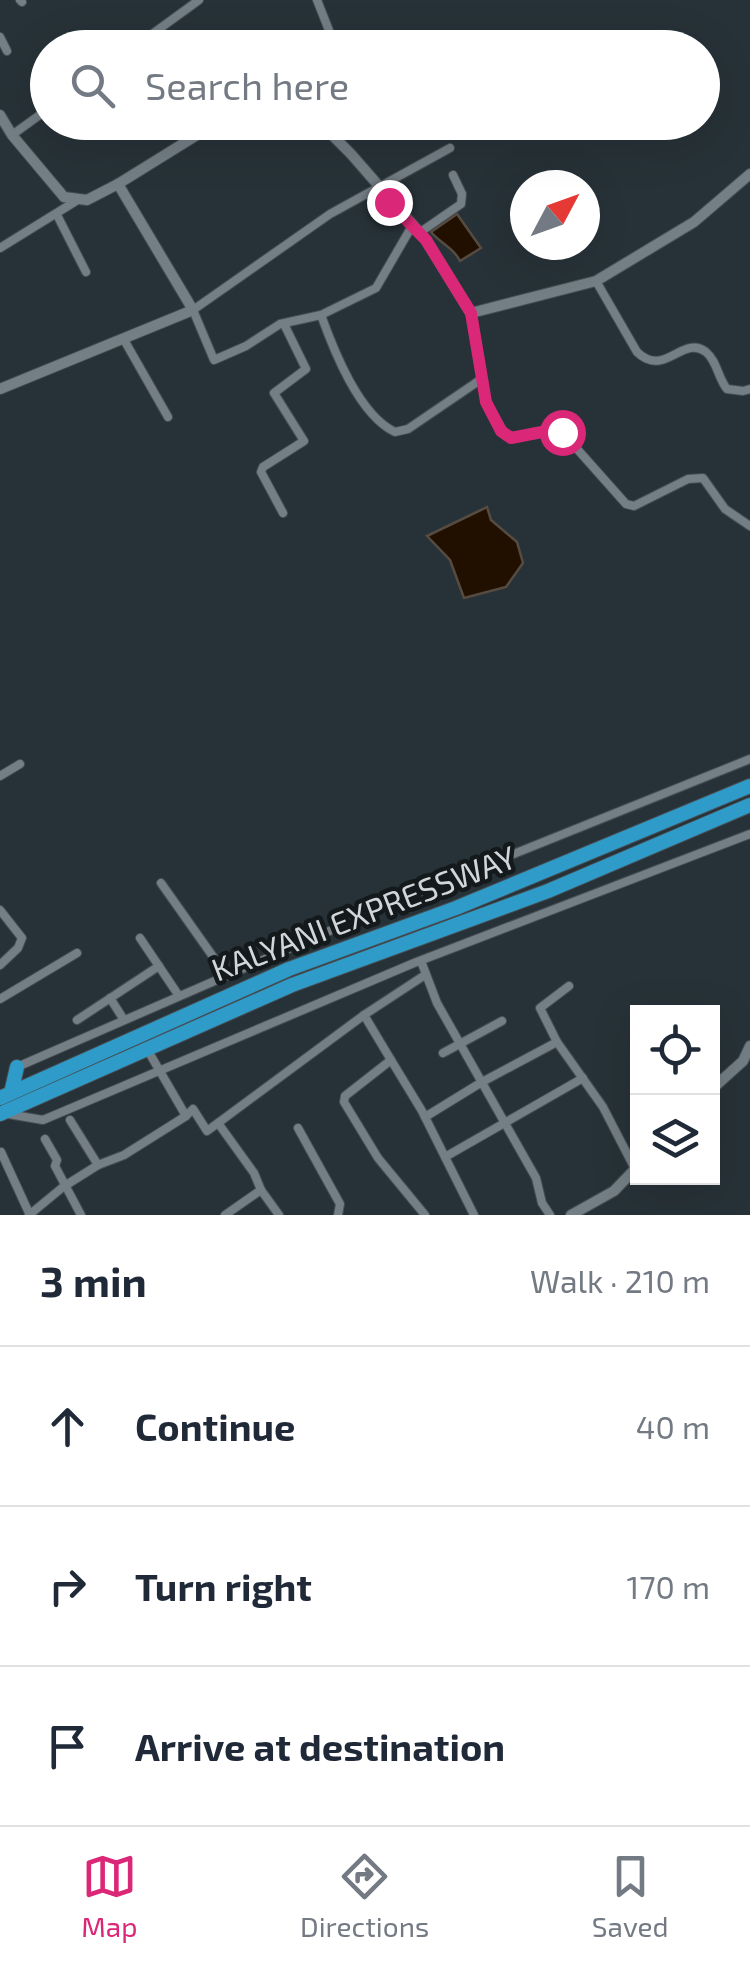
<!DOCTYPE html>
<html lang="en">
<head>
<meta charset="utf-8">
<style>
  body { margin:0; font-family:"Exo 2",sans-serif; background:#f2f2f3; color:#1f2937 }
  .controls { position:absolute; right:30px; bottom:30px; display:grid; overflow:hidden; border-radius:0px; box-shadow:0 10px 40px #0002 }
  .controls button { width:90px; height:90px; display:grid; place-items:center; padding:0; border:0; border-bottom:2px solid #e0e1e3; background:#fff; color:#1f2937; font:50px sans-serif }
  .compass { position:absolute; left:510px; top:170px; width:90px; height:90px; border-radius:50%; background:#fff; box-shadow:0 10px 40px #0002; rotate:49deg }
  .stop { position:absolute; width:30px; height:30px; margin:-22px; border:8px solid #db2777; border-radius:50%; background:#fff }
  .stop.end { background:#db2777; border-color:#fff; box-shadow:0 2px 10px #0008 }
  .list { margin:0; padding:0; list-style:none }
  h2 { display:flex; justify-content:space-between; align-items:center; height:130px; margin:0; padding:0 40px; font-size:42px }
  h2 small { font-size:32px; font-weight:400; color:#747a83 }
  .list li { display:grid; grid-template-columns:65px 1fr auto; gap:30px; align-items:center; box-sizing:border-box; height:160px; padding:0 40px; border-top:2px solid #e0e1e3 }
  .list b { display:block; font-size:38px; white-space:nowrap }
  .list em { font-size:32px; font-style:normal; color:#747a83 }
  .icon { flex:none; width:55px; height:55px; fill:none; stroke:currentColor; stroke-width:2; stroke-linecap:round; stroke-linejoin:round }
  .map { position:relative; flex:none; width:750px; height:1215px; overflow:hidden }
  .search { position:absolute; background:#fff; box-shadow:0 10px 40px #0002; left:30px; right:30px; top:30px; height:110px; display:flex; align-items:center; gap:25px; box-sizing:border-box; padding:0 35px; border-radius:55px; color:#747a83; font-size:38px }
  .sheet { height:610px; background:#fff }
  nav { display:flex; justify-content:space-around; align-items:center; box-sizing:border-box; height:140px; border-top:2px solid #e0e1e3; background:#fff; font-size:28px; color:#747a83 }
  nav a { display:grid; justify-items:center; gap:5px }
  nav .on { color:#db2777 }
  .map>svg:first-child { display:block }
  .water { fill:#211000; stroke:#564b41; stroke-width:2.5 }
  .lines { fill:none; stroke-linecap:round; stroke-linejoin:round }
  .minor-casing { stroke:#464e53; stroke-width:10 }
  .tertiary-casing { stroke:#464e53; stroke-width:12 }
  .trunk-casing { stroke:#464e53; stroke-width:16 }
  .minor { stroke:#737e85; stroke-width:8 }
  .tertiary { stroke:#737e85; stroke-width:10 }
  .trunk { stroke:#2e9bc9; stroke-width:14 }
  .route { stroke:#db2777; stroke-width:12 }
  .labels { text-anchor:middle; stroke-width:9; stroke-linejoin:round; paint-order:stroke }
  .street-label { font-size:32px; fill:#d0d6da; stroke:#14191b }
</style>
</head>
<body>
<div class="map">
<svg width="750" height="1215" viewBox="0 0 750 1215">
  <rect width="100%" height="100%" fill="#273238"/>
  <g class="water">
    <path d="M457,214L481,248L460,261C455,249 440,243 431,232Z"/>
    <polygon points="487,507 491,520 517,542 523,563 506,587 464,598 450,560 427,536"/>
  </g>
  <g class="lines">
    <defs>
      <g id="minor">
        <polyline points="20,0 22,2"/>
        <polyline points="317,0 336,48"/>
        <polyline points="0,37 7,51"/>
        <polyline points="133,48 199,0"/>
        <polyline points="466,48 475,39"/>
        <polyline points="12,135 48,109"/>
        <polyline points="57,215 86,272"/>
        <polyline points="412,226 376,288 321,315 280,324 246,346 214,360 193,310 330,214 450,148"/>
        <polyline points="419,233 461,204 462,194 453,175"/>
        <polyline points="0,248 76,201"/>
        <path d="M596,281L637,352C665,379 682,334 706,352C717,361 718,378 727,389L743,391L750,389"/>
        <path d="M471,313L486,402L506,436C525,440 543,429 562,432L626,504L634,506L688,479L703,478L725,509L750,526"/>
        <path d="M321,315C334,351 359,415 395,432L408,429L480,380"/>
        <polyline points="123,338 168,417"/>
        <polyline points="283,513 261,472 263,467 304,441 274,393 306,369 284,324"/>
        <polyline points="0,776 20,764"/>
        <polyline points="161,883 226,975"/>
        <polyline points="0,910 22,938 18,948 0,965"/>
        <polyline points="140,938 179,996"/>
        <polyline points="421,961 437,1003 536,1178 542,1203 550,1215"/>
        <polyline points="110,998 124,1020"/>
        <polyline points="0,999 77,953"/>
        <polyline points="364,1015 391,1060 345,1096 344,1102 378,1158 425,1215"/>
        <polyline points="77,1020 159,966"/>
        <polyline points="557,1042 603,1107 635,1169"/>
        <polyline points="147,1049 186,1116 193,1109 207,1131 218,1123"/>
        <polyline points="443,1053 502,1021"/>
        <polyline points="391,1060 422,1111 474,1215"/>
        <polyline points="17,1067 419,892 750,759"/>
        <polyline points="8,1114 43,1120 414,963 750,834"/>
        <polyline points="425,1117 482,1082 557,1042 540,1008 569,986"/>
        <polyline points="298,1128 340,1204 338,1215"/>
        <polyline points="45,1139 57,1160 55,1166 81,1215"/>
        <polyline points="1,1152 29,1213"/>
        <polyline points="445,1157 583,1078"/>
        <polyline points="98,1165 124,1155 186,1116"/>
        <polyline points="261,1190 279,1215"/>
        <polyline points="29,1215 63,1187 98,1165 70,1120"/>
        <polyline points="225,1215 261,1190 254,1173 218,1123 364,1015 425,975"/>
      </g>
      <g id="tertiary">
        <polyline points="0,115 12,135 64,197 87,200 118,184"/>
        <polyline points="319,122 351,154 426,240 471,313 596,281 694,222 750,174"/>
        <polyline points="0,389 193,310 118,184 218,122"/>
        <polyline points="712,1089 743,1061 750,1046"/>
        <polyline points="571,1215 614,1191 638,1166"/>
      </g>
      <g id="trunk">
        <polyline points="11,1093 17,1067"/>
        <polyline points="0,1098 289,969 456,908 750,786"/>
        <polyline points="0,1114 292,985 548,891 750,805"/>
      </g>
    </defs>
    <use href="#minor" class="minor-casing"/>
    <use href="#tertiary" class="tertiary-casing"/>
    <use href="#trunk" class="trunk-casing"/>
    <use href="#minor" class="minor"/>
    <use href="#tertiary" class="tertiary"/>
    <use href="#trunk" class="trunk"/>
  </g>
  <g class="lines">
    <polyline class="route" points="389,202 426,240 471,313 486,402 501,431 511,438 552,430 562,432"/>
  </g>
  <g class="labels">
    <g class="street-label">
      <text transform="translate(364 914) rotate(-21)" y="11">KALYANI EXPRESSWAY</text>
    </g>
  </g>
</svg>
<div class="controls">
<button><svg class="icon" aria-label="locate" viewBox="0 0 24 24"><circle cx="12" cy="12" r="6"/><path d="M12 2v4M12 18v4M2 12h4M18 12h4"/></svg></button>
<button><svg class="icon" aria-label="layers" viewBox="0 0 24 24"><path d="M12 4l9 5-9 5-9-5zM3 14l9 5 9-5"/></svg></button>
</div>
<svg class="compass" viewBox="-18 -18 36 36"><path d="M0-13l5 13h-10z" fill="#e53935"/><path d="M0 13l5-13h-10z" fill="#747a83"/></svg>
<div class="stop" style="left:562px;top:432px"></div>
<div class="stop end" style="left:389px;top:202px"></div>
<div class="search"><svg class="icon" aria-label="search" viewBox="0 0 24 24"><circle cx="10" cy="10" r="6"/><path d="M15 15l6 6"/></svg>Search here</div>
</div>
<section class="sheet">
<h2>3 min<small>Walk · 210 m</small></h2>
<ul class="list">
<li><svg class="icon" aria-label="ahead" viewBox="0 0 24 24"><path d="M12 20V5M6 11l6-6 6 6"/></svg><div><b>Continue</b></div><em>40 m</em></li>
<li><svg class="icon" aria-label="right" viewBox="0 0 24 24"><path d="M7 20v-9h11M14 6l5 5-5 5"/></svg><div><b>Turn right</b></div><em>170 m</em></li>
<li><svg class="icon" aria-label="arrive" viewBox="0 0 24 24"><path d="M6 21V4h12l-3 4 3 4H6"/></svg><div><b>Arrive at destination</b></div></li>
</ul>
</section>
<nav>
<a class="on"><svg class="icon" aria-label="map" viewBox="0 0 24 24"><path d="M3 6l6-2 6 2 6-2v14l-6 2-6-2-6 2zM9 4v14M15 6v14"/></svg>Map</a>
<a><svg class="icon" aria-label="directions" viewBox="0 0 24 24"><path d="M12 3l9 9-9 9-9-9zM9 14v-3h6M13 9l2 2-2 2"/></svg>Directions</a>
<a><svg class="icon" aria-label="saved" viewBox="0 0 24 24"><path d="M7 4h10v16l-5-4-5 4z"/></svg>Saved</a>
</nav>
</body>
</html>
